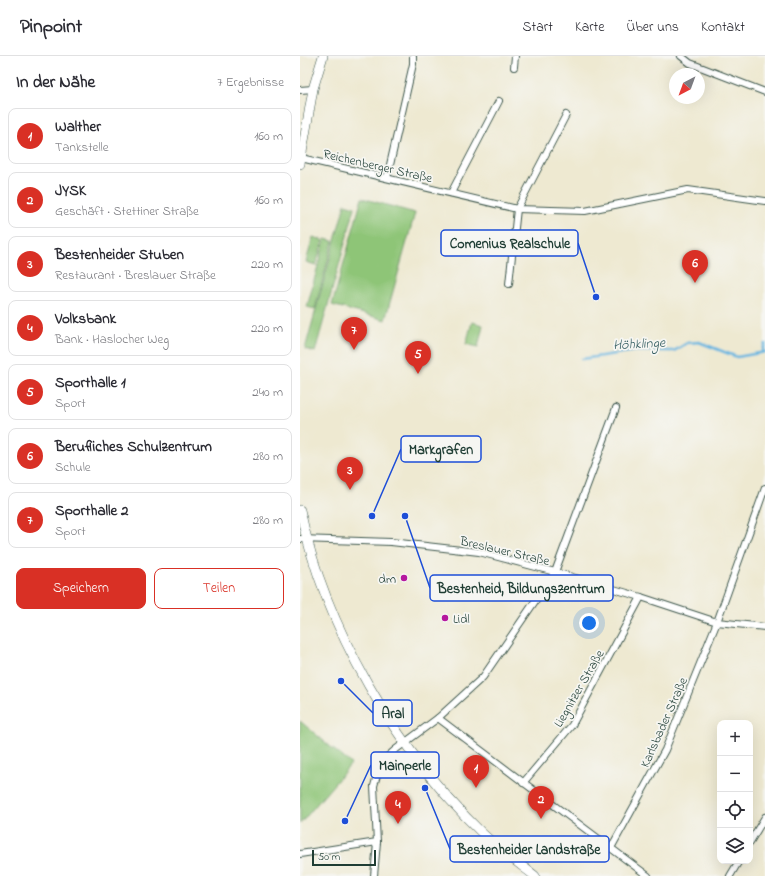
<!DOCTYPE html>
<html lang="de">
<head>
<meta charset="utf-8">
<style>
  body { margin:0; font-family:"Indie Flower",sans-serif; background:#f7f7f7; color:#2b2b33 }
  .controls { position:absolute; right:12px; bottom:12px; display:grid; overflow:hidden; border-radius:8px; box-shadow:0 4px 16px #0002 }
  .controls button { width:36px; height:36px; display:grid; place-items:center; padding:0; border:0; border-bottom:1px solid #e1e1e2; background:#fff; color:#2b2b33; font:20px sans-serif }
  .compass { position:absolute; left:369px; top:12px; width:36px; height:36px; border-radius:50%; background:#fff; box-shadow:0 4px 16px #0002; rotate:221deg }
  .scale { position:absolute; left:12px; bottom:10px; width:64px; box-sizing:border-box; padding-left:4px; border:2px solid #1f3d34; border-top:0; font-size:11px; line-height:14px; white-space:nowrap; color:#1f3d34; -webkit-text-stroke:3px #f6f6f2; paint-order:stroke }
  .you { position:absolute; left:289px; top:567px; width:14px; height:14px; margin:-10px; border:3px solid #fff; border-radius:50%; background:#1a73e8; box-shadow:0 0 0 6px #1a73e833 }
  .badge { display:grid; place-items:center; width:26px; height:26px; border-radius:50%; background:#d93025; color:#fff; font-size:13px; font-weight:700 }
  .pin { position:absolute; translate:-50% -33px; filter:drop-shadow(0 1px 2px #0008) }
  .pin::after { content:''; position:absolute; top:21px; width:14px; height:12px; background:inherit; clip-path:polygon(0 0,100% 0,50% 100%) }
  .list { margin:0; padding:0; list-style:none }
  h2 { display:flex; justify-content:space-between; align-items:center; height:52px; margin:0; padding:0 16px; font-size:17px }
  h2 small { font-size:13px; font-weight:400; color:#7c7c81 }
  .list li { display:grid; grid-template-columns:26px 1fr auto; gap:12px; align-items:center; box-sizing:border-box; height:56px; margin:0 8px 8px; padding:0 8px; border:1px solid #e1e1e2; border-radius:8px }
  .list b { display:block; font-size:15px; white-space:nowrap }
  .list p { margin:0; font-size:13px; white-space:nowrap; color:#7c7c81 }
  .list em { font-size:13px; font-style:normal; color:#7c7c81 }
  .actions { display:flex; gap:8px; padding:12px 16px }
  .actions a { flex:1; padding:9px 0; border:1px solid #d93025; border-radius:8px; text-align:center; font-size:14px; color:#d93025 }
  .actions .main { background:#d93025; color:#fff }
  .icon { flex:none; width:22px; height:22px; fill:none; stroke:currentColor; stroke-width:2; stroke-linecap:round; stroke-linejoin:round }
  .map { position:relative; flex:none; width:465px; height:820px; overflow:hidden }
  header { display:flex; align-items:center; gap:24px; box-sizing:border-box; height:56px; padding:0 20px; background:#fff; border-bottom:1px solid #e1e1e2 }
  header strong { font-size:19px }
  nav { display:flex; gap:22px; margin-inline-start:auto; font-size:14px }
  main { display:flex }
  aside { flex:1; background:#fff }
  .map>svg:first-child { display:block }
  .green { fill:#8ec577; stroke:#568156 }
  .lines { fill:none; stroke-linecap:round; stroke-linejoin:round }
  .stream { stroke:#66b6e1; stroke-width:2.5 }
  .street-casing { stroke:#3e574c; stroke-width:8 }
  .secondary-casing { stroke:#3e574c; stroke-width:10 }
  .street { stroke:#fff; stroke-width:6 }
  .secondary { stroke:#fff; stroke-width:9 }
  .poi-dot { fill:#b5179e; stroke:#f6f6f2; stroke-width:1.5 }
  .labels { text-anchor:middle; stroke-width:3.5; stroke-linejoin:round; paint-order:stroke }
  .street-label { font-size:13px; fill:#1f3d34; stroke:#f6f6f2 }
  .poi-label { font-size:13px; fill:#1f3d34; stroke:#f6f6f2; text-anchor:end }
  .water-label { font-size:14px; font-style:italic; fill:#315b5f; stroke:#f6f6f2 }
  .leader { fill:none; stroke:#1d4ed8; stroke-width:1.5 }
  .callout-dot { fill:#1d4ed8; stroke:#f6f6f2; stroke-width:1.5 }
  .callout { fill:#f6f6f2; stroke:#1d4ed8; stroke-width:1.5 }
  .callout-label { font-size:14px; text-anchor:middle; font-weight:bold; fill:#1f3d34 }
</style>
</head>
<body>
<header>
<strong>Pinpoint</strong>
<nav><a>Start</a><a>Karte</a><a>Über uns</a><a>Kontakt</a></nav>
</header>
<main>
<aside>
<h2>In der Nähe<small>7 Ergebnisse</small></h2>
<ul class="list">
<li><span class="badge">1</span><div><b>Walther</b><p>Tankstelle</p></div><em>160 m</em></li>
<li><span class="badge">2</span><div><b>JYSK</b><p>Geschäft · Stettiner Straße</p></div><em>160 m</em></li>
<li><span class="badge">3</span><div><b>Bestenheider Stuben</b><p>Restaurant · Breslauer Straße</p></div><em>220 m</em></li>
<li><span class="badge">4</span><div><b>Volksbank</b><p>Bank · Haslocher Weg</p></div><em>220 m</em></li>
<li><span class="badge">5</span><div><b>Sporthalle 1</b><p>Sport</p></div><em>240 m</em></li>
<li><span class="badge">6</span><div><b>Berufliches Schulzentrum</b><p>Schule</p></div><em>280 m</em></li>
<li><span class="badge">7</span><div><b>Sporthalle 2</b><p>Sport</p></div><em>280 m</em></li>
</ul>
<div class="actions"><a class="main">Speichern</a><a>Teilen</a></div>
</aside>
<div class="map">
<svg width="465" height="820" viewBox="0 0 465 820">
  <rect width="100%" height="100%" fill="#f6f6f2"/>
  <filter id="ink" filterUnits="userSpaceOnUse"><feTurbulence type="fractalNoise" baseFrequency=".025" numOctaves="2"/><feDisplacementMap in="SourceGraphic" scale="8" xChannelSelector="R" yChannelSelector="G"/><feConvolveMatrix kernelMatrix="1 2 1 2 8 2 1 2 1" color-interpolation-filters="sRGB"/></filter>
  <filter id="wash" filterUnits="userSpaceOnUse"><feTurbulence type="fractalNoise" baseFrequency=".012" numOctaves="4" result="noise"/><feDisplacementMap in="SourceGraphic" scale="16" xChannelSelector="R" yChannelSelector="G"/><feGaussianBlur stdDeviation="0.9" result="paint"/><feColorMatrix in="noise" values="0 0 0 0 0 0 0 0 0 0 0 0 0 0 0 0 0 1.4 0 .05"/><feComposite in="paint" operator="in"/></filter>
  <g filter="url(#wash)">
    <rect width="100%" height="100%" fill="#eee9d1"/>
    <g class="green">
      <polygon points="62,142 115,157 85,264 32,249"/>
      <polygon points="45,148 55,151 15,296 5,293"/>
      <polygon points="13,181 23,184 16,209 6,206"/>
      <polygon points="25,183 33,185 15,253 7,251"/>
      <polygon points="172,266 183,269 178,291 166,288"/>
      <polygon points="0,665 51,708 0,768"/>
    </g>
    <g class="lines">
      <g class="stream">
        <polyline points="462,296 465,288"/>
        <polyline points="282,303 335,295 374,295 387,287 399,286 437,301 465,296"/>
      </g>
    </g>
  </g>
  <g filter="url(#ink)">
    <g class="lines">
      <defs>
        <g id="street">
          <polyline points="381,0 390,7 465,36"/>
          <polyline points="214,11 215,0"/>
          <polyline points="0,34 13,33"/>
          <polyline points="1,102 217,153 285,155 388,134 465,145"/>
          <polyline points="87,122 113,8 113,0"/>
          <polyline points="151,137 199,45"/>
          <polyline points="209,228 217,153 266,59"/>
          <polyline points="0,483 91,486 179,496 255,516 341,541 417,566 465,571"/>
          <polyline points="138,662 348,820"/>
          <polyline points="223,727 272,669 341,541"/>
          <polyline points="450,786 465,761"/>
          <polyline points="311,792 365,694 417,566 465,432"/>
          <polyline points="0,798 77,786"/>
          <polyline points="74,820 77,786 74,730 79,712 86,702 95,694 138,662 183,621 255,516 316,352"/>
          <polyline points="430,820 439,805"/>
        </g>
        <g id="secondary">
          <polyline points="0,108 13,33 23,0"/>
          <path d="M0,454C25,571 96,695 183,778C199,793 217,806 235,820"/>
        </g>
      </defs>
      <use href="#street" class="street-casing"/>
      <use href="#secondary" class="secondary-casing"/>
      <use href="#street" class="street"/>
      <use href="#secondary" class="secondary"/>
    </g>
  </g>
  <g class="poi-dot">
    <circle cx="104" cy="522" r="4"/>
    <circle cx="145" cy="562" r="4"/>
  </g>
  <g class="labels">
    <g class="street-label">
      <text transform="translate(78 109) rotate(13)" y="5">Reichenberger Straße</text>
      <text transform="translate(205 494) rotate(13)" y="5">Breslauer Straße</text>
      <text transform="translate(278 632) rotate(-60)" y="5">Liegnitzer Straße</text>
      <text transform="translate(363 666) rotate(-66)" y="5">Karlsbader Straße</text>
    </g>
    <g class="poi-label">
      <text x="96" y="527">dm</text>
      <text x="153" y="567" text-anchor="start">Lidl</text>
    </g>
    <g class="water-label">
      <text transform="translate(339 287) rotate(-3)" y="5">Höhklinge</text>
    </g>
  </g>
  <path class="leader" d="M296 241L278 187M72 460L101 393M105 460L130 532M41 625L73 657M45 765L71 709M125 732L150 793"/>
  <g class="callout-dot">
    <circle cx="296" cy="241" r="4"/>
    <circle cx="72" cy="460" r="4"/>
    <circle cx="105" cy="460" r="4"/>
    <circle cx="41" cy="625" r="4"/>
    <circle cx="45" cy="765" r="4"/>
    <circle cx="125" cy="732" r="4"/>
  </g>
  <g class="callout">
    <rect x="141" y="174" width="137" height="26" rx="4"/>
    <rect x="101" y="380" width="80" height="26" rx="4"/>
    <rect x="130" y="519" width="183" height="26" rx="4"/>
    <rect x="73" y="644" width="39" height="26" rx="4"/>
    <rect x="71" y="696" width="68" height="26" rx="4"/>
    <rect x="150" y="780" width="159" height="26" rx="4"/>
  </g>
  <g class="callout-label">
    <text x="210" y="192">Comenius Realschule</text>
    <text x="141" y="398">Markgrafen</text>
    <text x="221" y="537">Bestenheid, Bildungszentrum</text>
    <text x="93" y="662">Aral</text>
    <text x="105" y="714">Mainperle</text>
    <text x="229" y="798">Bestenheider Landstraße</text>
  </g>
</svg>
<div class="controls">
<button>+</button>
<button>−</button>
<button><svg class="icon" aria-label="locate" viewBox="0 0 24 24"><circle cx="12" cy="12" r="6"/><path d="M12 2v4M12 18v4M2 12h4M18 12h4"/></svg></button>
<button><svg class="icon" aria-label="layers" viewBox="0 0 24 24"><path d="M12 4l9 5-9 5-9-5zM3 14l9 5 9-5"/></svg></button>
</div>
<svg class="compass" viewBox="-18 -18 36 36"><path d="M0-13l5 13h-10z" fill="#e53935"/><path d="M0 13l5-13h-10z" fill="#7c7c81"/></svg>
<div class="scale">50 m</div>
<div class="you"></div>
<div class="pin badge" style="left:176px;top:732px">1</div>
<div class="pin badge" style="left:241px;top:763px">2</div>
<div class="pin badge" style="left:50px;top:434px">3</div>
<div class="pin badge" style="left:98px;top:768px">4</div>
<div class="pin badge" style="left:118px;top:318px">5</div>
<div class="pin badge" style="left:395px;top:227px">6</div>
<div class="pin badge" style="left:54px;top:294px">7</div>
</div>
</main>
</body>
</html>
